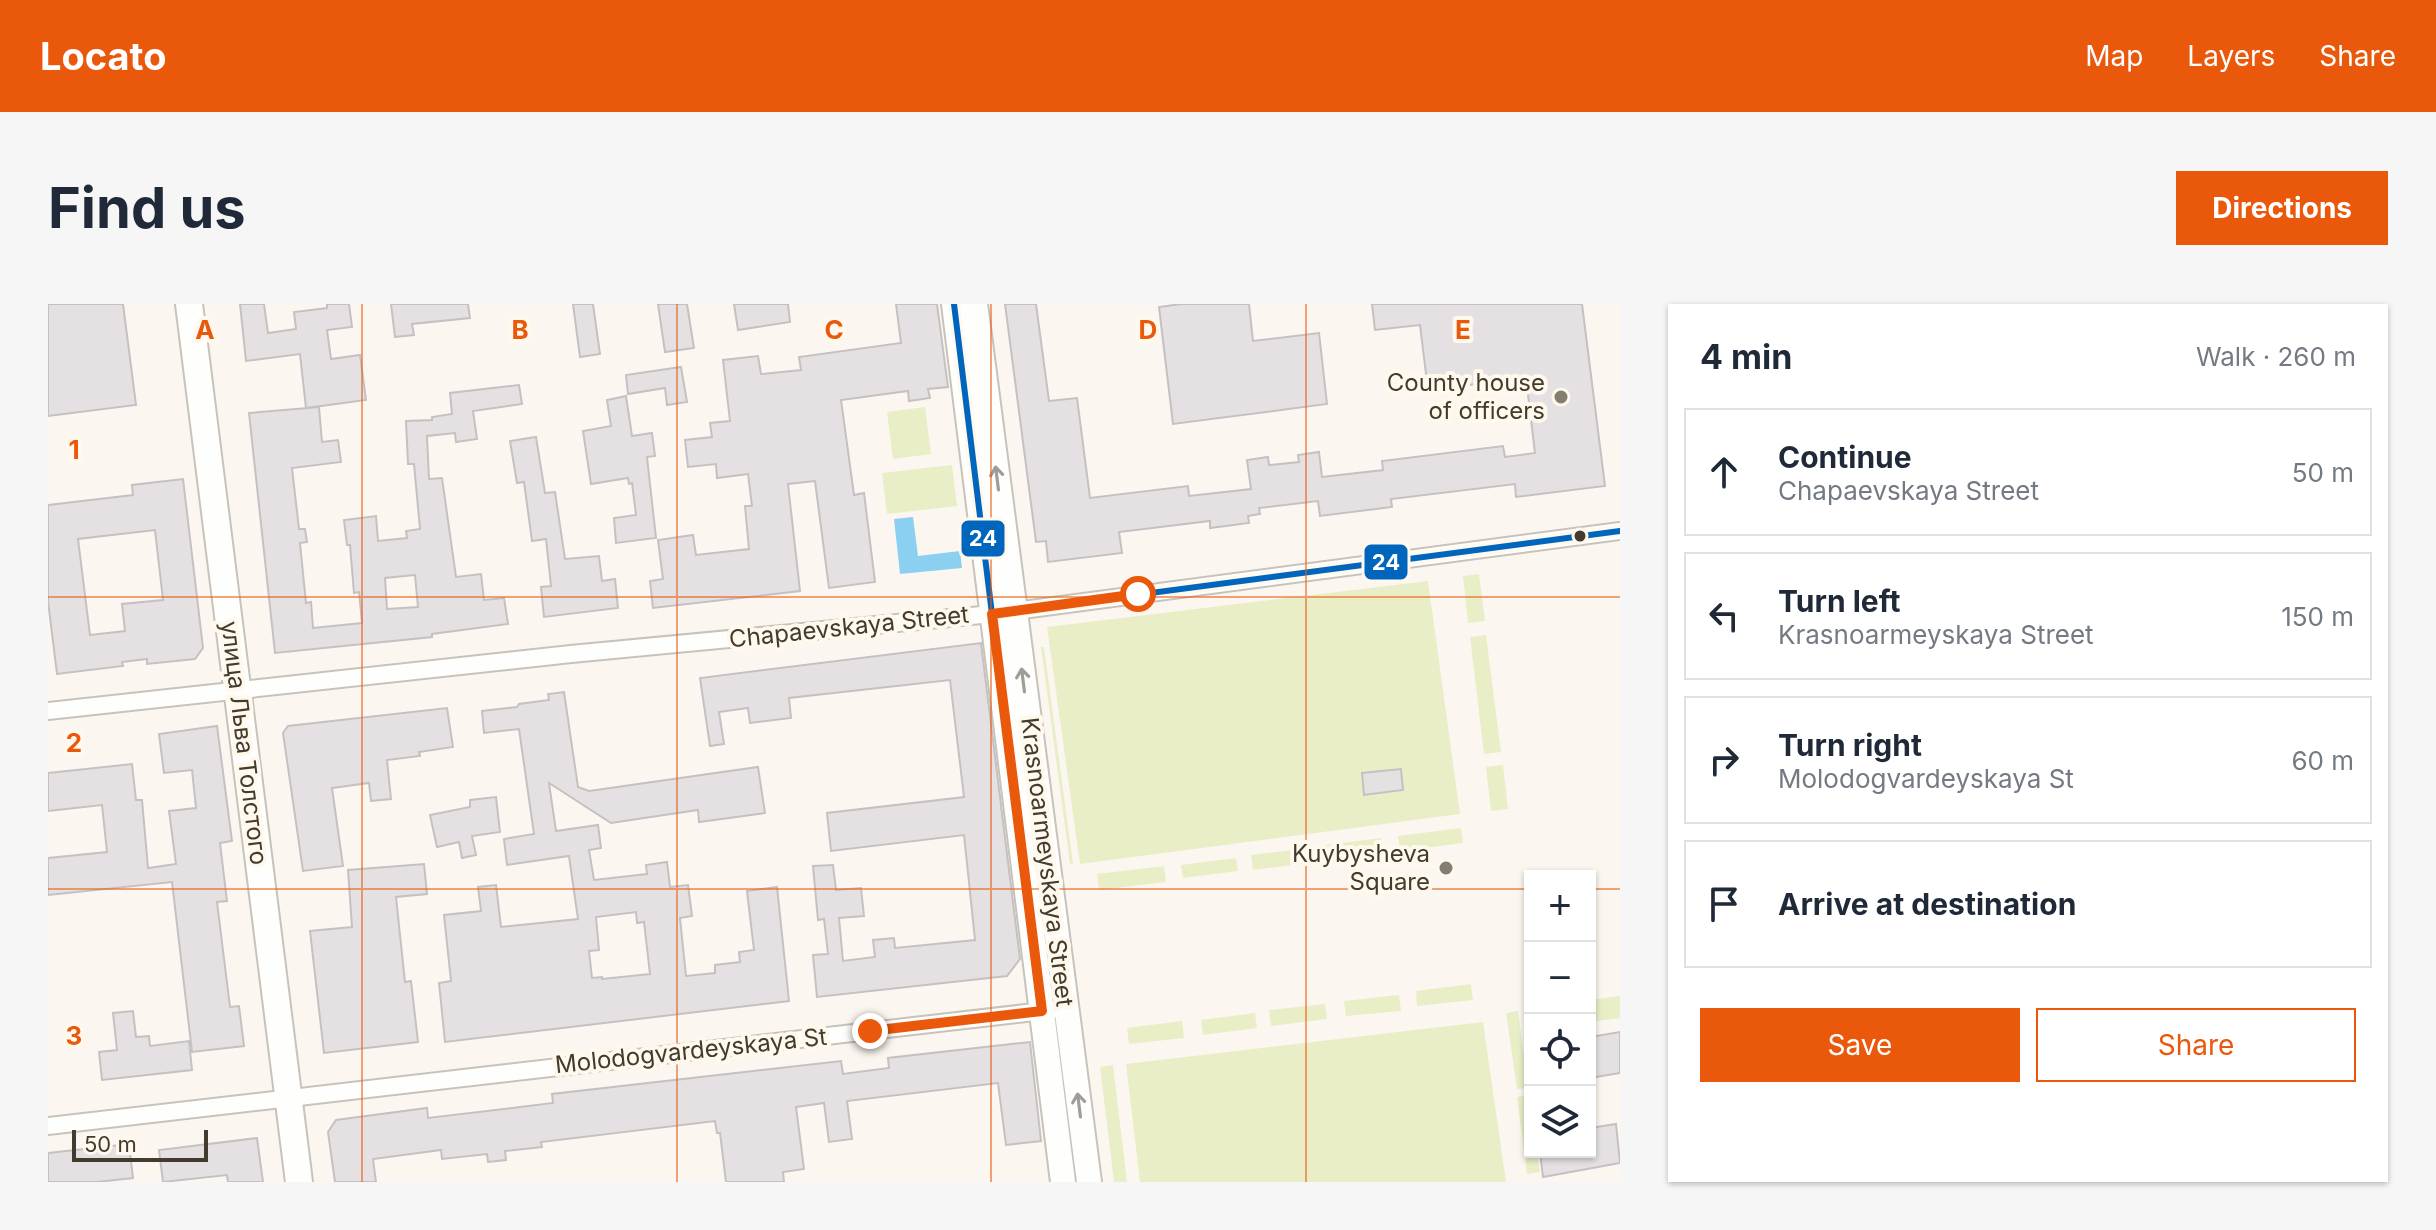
<!DOCTYPE html>
<html lang="en">
<head>
<meta charset="utf-8">
<style>
  body { margin:0; font-family:Inter,sans-serif; background:#f6f6f7; color:#1f2937 }
  .controls { position:absolute; right:24px; bottom:24px; display:grid; overflow:hidden; border-radius:0px; box-shadow:0 2px 6px #0004 }
  .controls button { width:72px; height:72px; display:grid; place-items:center; padding:0; border:0; border-bottom:2px solid #e0e1e3; background:#fff; color:#1f2937; font:40px sans-serif }
  .scale { position:absolute; left:24px; bottom:20px; width:136px; box-sizing:border-box; padding-left:8px; border:4px solid #423b2e; border-top:0; font-size:22px; line-height:28px; white-space:nowrap; color:#423b2e; -webkit-text-stroke:6px #fff8ec; paint-order:stroke }
  .stop { position:absolute; width:24px; height:24px; margin:-18px; border:6px solid #ea580c; border-radius:50%; background:#fff }
  .stop.end { background:#ea580c; border-color:#fff; box-shadow:0 2px 8px #0008 }
  .list { margin:0; padding:0; list-style:none }
  h2 { display:flex; justify-content:space-between; align-items:center; height:104px; margin:0; padding:0 32px; font-size:34px }
  h2 small { font-size:26px; font-weight:400; color:#747a83 }
  .list li { display:grid; grid-template-columns:52px 1fr auto; gap:24px; align-items:center; box-sizing:border-box; height:128px; margin:0 16px 16px; padding:0 16px; border:2px solid #e0e1e3; border-radius:0px }
  .list b { display:block; font-size:30px; white-space:nowrap }
  .list p { margin:0; font-size:26px; white-space:nowrap; color:#747a83 }
  .list em { font-size:26px; font-style:normal; color:#747a83 }
  .actions { display:flex; gap:16px; padding:24px 32px }
  .actions a { flex:1; padding:18px 0; border:2px solid #ea580c; border-radius:0px; text-align:center; font-size:28px; color:#ea580c }
  .actions .main { background:#ea580c; color:#fff }
  .icon { flex:none; width:44px; height:44px; fill:none; stroke:currentColor; stroke-width:2; stroke-linecap:round; stroke-linejoin:round }
  .map { position:relative; flex:none; width:1572px; height:878px; overflow:hidden; border-radius:0px }
  header { display:flex; align-items:center; gap:48px; box-sizing:border-box; height:112px; padding:0 40px; background:#ea580c; color:#fff }
  header strong { font-size:38px }
  nav { display:flex; gap:44px; margin-inline-start:auto; font-size:28px }
  .intro { display:flex; align-items:center; justify-content:space-between; box-sizing:border-box; height:192px; padding:0 48px }
  h1 { margin:0; font-size:56px }
  .button { padding:20px 36px; border-radius:0px; background:#ea580c; color:#fff; font-size:28px; font-weight:700 }
  main { display:flex; gap:48px; padding:0 48px }
  aside { flex:1; background:#fff; border-radius:0px; box-shadow:0 2px 6px #0004 }
  .map>svg:first-child { display:block }
  .green { fill:#e9eec7 }
  .water { fill:#8bcff1 }
  .building { fill:#e5e0e2; stroke:#c5c1c3; stroke-width:2; fill-rule:evenodd }
  .lines { fill:none; stroke-linecap:round; stroke-linejoin:round }
  .minor-casing { stroke:#c8c3ba; stroke-width:20 }
  .secondary-casing { stroke:#c8c3ba; stroke-width:28 }
  .primary-casing { stroke:#c8c3ba; stroke-width:30 }
  .minor { stroke:#fefefd; stroke-width:16 }
  .secondary { stroke:#fefefd; stroke-width:24 }
  .primary { stroke:#fefefd; stroke-width:26 }
  .bus-1-casing { stroke:#fff8ec; stroke-width:12 }
  .bus-1 { stroke:#0065bd; stroke-width:6 }
  .oneway { stroke:#a09c96 }
  .route { stroke:#ea580c; stroke-width:10 }
  .grid { fill:none; stroke:#e8590c; stroke-width:2; stroke-opacity:0.55 }
  .poi-dot { fill:#837d72; stroke:#fff8ec; stroke-width:3 }
  .bus-dot { fill:#423b2e; stroke:#fff8ec; stroke-width:3 }
  .labels { text-anchor:middle; stroke-width:8; stroke-linejoin:round; paint-order:stroke }
  .poi-label { font-size:24px; fill:#423b2e; stroke:#fff8ec; text-anchor:end }
  .street-label { font-size:24px; fill:#423b2e; stroke:#fff8ec }
  .grid-label { font-size:26px; text-anchor:middle; font-weight:bold; fill:#e8590c; stroke:#fff8ec; stroke-width:8; stroke-linejoin:round; paint-order:stroke }
  .line-badge { stroke:#fff8ec; stroke-width:3 }
  .badge-label { font-size:22px; text-anchor:middle; font-weight:bold; fill:#fff }
</style>
</head>
<body>
<header>
<strong>Locato</strong>
<nav><a>Map</a><a>Layers</a><a>Share</a></nav>
</header>
<div class="intro"><h1>Find us</h1><a class="button">Directions</a></div>
<main>
<div class="map">
<svg width="1572" height="878" viewBox="0 0 1572 878">
  <rect width="100%" height="100%" fill="#fbf7f0"/>
  <g class="green">
    <polygon points="877,103 883,150 845,155 839,108"/>
    <polygon points="904,161 909,202 839,210 834,169"/>
    <polygon points="1431,270 1437,317 1420,319 1415,272"/>
    <polygon points="1380,277 1412,510 1032,560 999,323"/>
    <polygon points="1438,331 1453,448 1436,450 1422,333"/>
    <polygon points="993,343 996,343 1025,560 1022,560"/>
    <polygon points="1455,461 1460,505 1443,507 1438,463"/>
    <polygon points="1413,524 1415,539 1352,547 1350,532"/>
    <polygon points="1333,534 1335,551 1273,558 1271,542"/>
    <polygon points="1260,544 1262,559 1205,566 1203,551"/>
    <polygon points="1188,554 1190,567 1135,574 1133,561"/>
    <polygon points="1116,562 1118,578 1051,586 1049,570"/>
    <polygon points="1423,680 1425,696 1369,702 1368,687"/>
    <polygon points="1351,691 1353,707 1298,712 1296,697"/>
    <polygon points="1572,692 1572,714 1542,718 1542,696"/>
    <polygon points="1277,700 1279,715 1223,722 1221,706"/>
    <polygon points="1470,707 1480,784 1469,785 1458,709"/>
    <polygon points="1207,709 1209,724 1155,731 1153,716"/>
    <polygon points="1134,717 1136,734 1081,740 1079,724"/>
    <polygon points="1435,718 1458,878 1092,878 1078,760"/>
    <polygon points="1065,761 1079,878 1066,878 1052,763"/>
    <polygon points="1482,791 1482,848 1489,848 1492,868 1479,870 1469,793"/>
  </g>
  <polygon class="water" points="865,213 870,252 912,247 914,264 852,270 846,215"/>
  <g class="building">
    <polygon points="0,0 75,0 88,101 0,112"/>
    <polygon points="192,0 216,0 220,29 248,25 246,8 279,4 279,0 301,0 304,23 279,26 283,55 312,51 318,96 258,104 252,50 198,57"/>
    <polygon points="343,0 420,0 422,14 364,20 366,31 347,33"/>
    <polygon points="525,0 545,0 552,50 532,53"/>
    <polygon points="610,0 639,0 646,44 617,48"/>
    <polygon points="686,0 740,0 742,18 690,26"/>
    <polygon points="848,0 889,0 900,83 880,85 882,94 861,97 860,87 793,96 806,191 816,189 827,278 781,284 767,177 740,180 752,287 605,304 602,277 615,275 610,236 645,231 648,251 701,245 697,202 704,202 700,170 669,174 668,160 640,163 637,136 664,133 662,119 682,117 675,56 710,52 713,70 753,66 751,53 853,39"/>
    <polygon points="957,0 988,0 1001,97 1029,94 1042,194 1140,182 1141,192 1203,185 1199,156 1220,153 1221,161 1251,158 1250,151 1271,148 1274,173 1335,166 1334,157 1455,142 1457,153 1487,149 1478,74 1380,86 1372,21 1327,26 1324,0 1534,0 1557,182 1468,193 1467,180 1343,195 1344,203 1272,212 1270,197 1211,204 1212,210 1200,212 1201,219 1162,224 1162,217 1071,228 1074,249 1000,258 998,237 988,238"/>
    <polygon points="1133,0 1201,0 1205,37 1271,29 1279,100 1125,120 1111,3"/>
    <polygon points="633,63 639,98 619,101 617,84 580,90 578,71"/>
    <path d="M471,81L474,100L425,107L429,135L408,138L407,129L379,132L381,175L394,174L408,273L433,270L436,296L456,294L460,320L384,330V333L227,349L201,109L271,103L274,138L290,136L293,158L244,164L251,225H257L259,238L252,239L258,299L263,298L265,324L314,319L311,288L306,289L302,241H299L296,216L328,212L330,237L359,234L358,227L372,225L366,160H360L358,117L384,116V113L404,110L402,89ZM367,271L370,303L339,305L337,274Z"/>
    <polygon points="578,92 584,132 604,129 607,152 599,153 608,234 568,239 566,214 588,211 584,179 581,180 580,174 543,180 535,127 563,122 559,96"/>
    <polygon points="488,133 497,189 507,188 517,255 551,252 554,277 567,275 570,304 496,313 493,283 503,282 498,235 484,237 476,178 469,179 462,137"/>
    <path d="M135,175L155,344L147,355L99,360V355L74,358L75,362L9,370L0,297V201L85,191L84,181ZM107,226L115,296L74,300L77,327L42,331L30,235Z"/>
    <polygon points="933,339 972,655 959,672 769,693 765,651 780,650 776,615 770,616 765,562 785,561 788,586 813,584 816,612 791,614 795,657 827,653 825,636 846,634 847,644 927,636 916,531 783,547 779,509 916,493 902,376 741,394 743,414 702,419 700,404 671,408 676,440 662,442 652,374"/>
    <path d="M516,388L530,483L541,487L710,463L717,509L651,518L650,506L563,519L501,479L508,527L550,521L553,544L541,546L546,576L599,570L598,561L619,558L622,583L640,581L644,612L632,614L638,672L667,669V661L692,658L691,648L706,646L699,587L729,583L741,697L397,738L391,679L403,677L396,611L433,607L430,583L448,581L453,623L530,615L521,552L459,561L456,535L486,530L471,425L436,429L434,407L469,403L471,400L501,396L500,390ZM588,608L589,619L596,618L602,670L554,675V673L544,674L541,647L551,646L548,613Z"/>
    <polygon points="399,404 405,443 371,448 372,452 339,456 343,495 323,497 321,479 284,484 295,562 255,567 235,429 240,422"/>
    <polygon points="169,422 184,537 172,539 179,597 169,598 182,703 191,702 196,742 144,748 124,578 0,591 0,554 59,548 54,501 0,507 0,469 84,460 88,496 94,496 100,564 128,560 121,507 148,504 144,466 116,469 111,430"/>
    <polygon points="1353,465 1355,486 1316,491 1314,469"/>
    <polygon points="448,493 452,528 424,532 428,551 414,554 411,538 389,543 382,511 422,503 422,496"/>
    <polygon points="376,560 379,590 348,593 357,678 363,677 370,738 276,749 262,627 304,623 300,566"/>
    <polygon points="85,707 88,733 101,732 102,742 141,737 144,766 54,776 51,748 69,746 65,709"/>
    <polygon points="1572,728 1572,769 1542,774 1542,733"/>
    <polygon points="982,738 993,837 958,841 950,779 799,797 804,835 781,838 776,799 748,803 756,865 735,868 736,878 678,878 672,829 669,829 667,817 493,838 494,843 457,847 458,856 440,858 439,850 394,855 393,846 325,855 328,878 287,878 280,828 288,816 379,804 380,814 505,799 504,790 793,757 795,770 841,764 840,754"/>
    <polygon points="1568,820 1572,859 1495,873 1492,848 1542,848 1542,824"/>
    <polygon points="209,834 215,878 180,878 179,871 115,878 111,846"/>
    <polygon points="81,840 85,874 49,878 0,878 0,849"/>
  </g>
  <g class="lines">
    <defs>
      <g id="minor">
        <polyline points="0,407 523,350 944,310 1572,227"/>
        <polyline points="0,822 1004,706"/>
      </g>
      <g id="secondary">
        <polyline points="906,0 1015,878"/>
        <polyline points="927,0 1041,878"/>
      </g>
      <polyline id="primary" points="141,0 251,878"/>
    </defs>
    <use href="#minor" class="minor-casing"/>
    <use href="#secondary" class="secondary-casing"/>
    <use href="#primary" class="primary-casing"/>
    <use href="#minor" class="minor"/>
    <use href="#secondary" class="secondary"/>
    <use href="#primary" class="primary"/>
    <defs>
      <polyline id="bus-1" points="906,0 944,310 1572,227"/>
    </defs>
    <use href="#bus-1" class="bus-1-casing"/>
    <use href="#bus-1" class="bus-1"/>
  </g>
  <defs><path id="oneway-shaft" d="M-6 0H5M1.5-3L5.5 0L1.5 3" fill="none" stroke-width="1.6" stroke-linecap="round" stroke-linejoin="round" transform="scale(2)"/></defs>
  <g class="oneway">
    <use href="#oneway-shaft" transform="translate(949 174) rotate(-97)"/>
    <use href="#oneway-shaft" transform="translate(975 376) rotate(-97)"/>
    <use href="#oneway-shaft" transform="translate(1031 801) rotate(-97)"/>
  </g>
  <g class="lines">
    <polyline class="route" points="822,727 994,707 944,310 1090,290"/>
  </g>
  <path class="grid" d="M314,0V878M629,0V878M943,0V878M1258,0V878M0,293H1572M0,585H1482M1542,585H1572"/>
  <g class="poi-dot">
    <circle cx="1513" cy="93" r="8"/>
    <circle cx="1398" cy="564" r="8"/>
  </g>
  <circle class="bus-dot" cx="1532" cy="232" r="7"/>
  <g class="labels">
    <g class="poi-label">
      <text x="1497" y="87">County house<tspan x="1497" dy="28">of officers</tspan></text>
      <text x="1382" y="558">Kuybysheva<tspan x="1382" dy="28">Square</tspan></text>
    </g>
    <g class="street-label">
      <text transform="translate(801 323) rotate(-6)" y="8">Chapaevskaya Street</text>
      <text transform="translate(196 439) rotate(83)" y="8">улица Льва Толстого</text>
      <text transform="translate(999 558) rotate(83)" y="8">Krasnoarmeyskaya Street</text>
      <text transform="translate(643 747) rotate(-6)" y="8">Molodogvardeyskaya St</text>
    </g>
  </g>
  <g class="grid-label">
    <text x="157" y="35">A</text>
    <text x="472" y="35">B</text>
    <text x="786" y="35">C</text>
    <text x="1100" y="35">D</text>
    <text x="1415" y="35">E</text>
    <text x="26" y="155">1</text>
    <text x="26" y="448">2</text>
    <text x="26" y="741">3</text>
  </g>
  <g class="line-badge">
    <rect x="912" y="215" width="46" height="39" rx="8" fill="#0065bd"/>
    <rect x="1315" y="239" width="46" height="38" rx="8" fill="#0065bd"/>
  </g>
  <g class="badge-label">
    <text x="935" y="242">24</text>
    <text x="1338" y="266">24</text>
  </g>
</svg>
<div class="controls">
<button>+</button>
<button>−</button>
<button><svg class="icon" aria-label="locate" viewBox="0 0 24 24"><circle cx="12" cy="12" r="6"/><path d="M12 2v4M12 18v4M2 12h4M18 12h4"/></svg></button>
<button><svg class="icon" aria-label="layers" viewBox="0 0 24 24"><path d="M12 4l9 5-9 5-9-5zM3 14l9 5 9-5"/></svg></button>
</div>
<div class="scale">50 m</div>
<div class="stop" style="left:1090px;top:290px"></div>
<div class="stop end" style="left:822px;top:727px"></div>
</div>
<aside>
<h2>4 min<small>Walk · 260 m</small></h2>
<ul class="list">
<li><svg class="icon" aria-label="ahead" viewBox="0 0 24 24"><path d="M12 20V5M6 11l6-6 6 6"/></svg><div><b>Continue</b><p>Chapaevskaya Street</p></div><em>50 m</em></li>
<li><svg class="icon" aria-label="left" viewBox="0 0 24 24"><path d="M17 20v-9H6M10 6l-5 5 5 5"/></svg><div><b>Turn left</b><p>Krasnoarmeyskaya Street</p></div><em>150 m</em></li>
<li><svg class="icon" aria-label="right" viewBox="0 0 24 24"><path d="M7 20v-9h11M14 6l5 5-5 5"/></svg><div><b>Turn right</b><p>Molodogvardeyskaya St</p></div><em>60 m</em></li>
<li><svg class="icon" aria-label="arrive" viewBox="0 0 24 24"><path d="M6 21V4h12l-3 4 3 4H6"/></svg><div><b>Arrive at destination</b></div></li>
</ul>
<div class="actions"><a class="main">Save</a><a>Share</a></div>
</aside>
</main>
</body>
</html>
